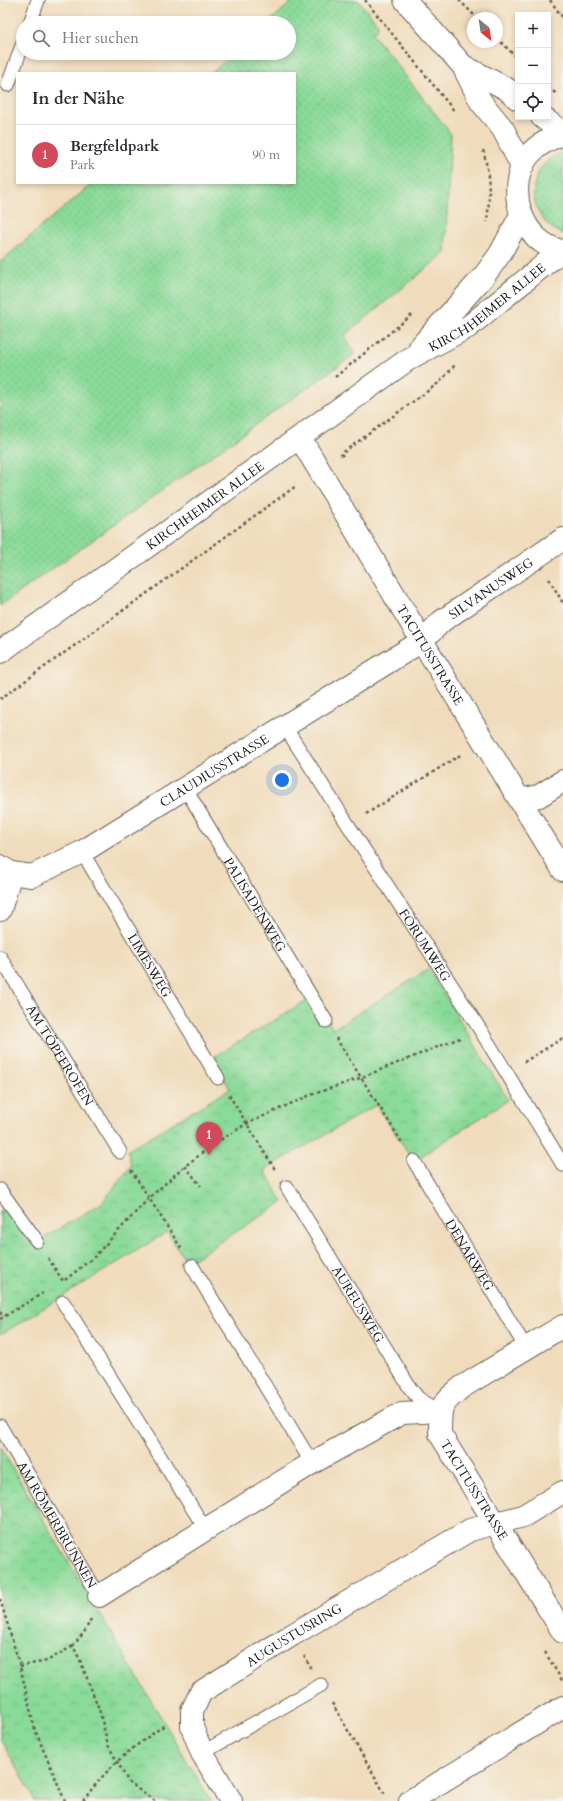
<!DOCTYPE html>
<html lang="de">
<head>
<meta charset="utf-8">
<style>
  body { margin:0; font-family:Cardo,serif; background:#f2f2f3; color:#2b2b33 }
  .controls { position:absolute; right:12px; top:12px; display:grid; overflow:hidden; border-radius:0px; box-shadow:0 2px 6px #0003 }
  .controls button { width:36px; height:36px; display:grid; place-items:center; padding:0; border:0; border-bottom:1px solid #e1e1e2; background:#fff; color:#2b2b33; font:20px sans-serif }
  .compass { position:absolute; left:467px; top:12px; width:36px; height:36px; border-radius:50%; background:#fff; box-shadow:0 2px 6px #0003; rotate:150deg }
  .you { position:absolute; left:282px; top:780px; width:14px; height:14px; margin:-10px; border:3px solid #fff; border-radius:50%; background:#1a73e8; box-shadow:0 0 0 6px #1a73e833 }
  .badge { display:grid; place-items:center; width:26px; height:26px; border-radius:50%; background:#d1495b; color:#fff; font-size:13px; font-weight:700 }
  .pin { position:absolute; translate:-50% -33px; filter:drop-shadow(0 1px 2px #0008) }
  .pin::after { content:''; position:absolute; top:21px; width:14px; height:12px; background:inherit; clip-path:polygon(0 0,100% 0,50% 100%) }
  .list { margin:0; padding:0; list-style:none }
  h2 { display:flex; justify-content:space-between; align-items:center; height:52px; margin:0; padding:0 16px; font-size:17px }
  h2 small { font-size:13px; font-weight:400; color:#7c7c81 }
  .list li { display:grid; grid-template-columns:26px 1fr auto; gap:12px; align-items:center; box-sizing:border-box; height:60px; padding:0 16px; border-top:1px solid #e1e1e2 }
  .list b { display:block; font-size:15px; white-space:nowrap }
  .list p { margin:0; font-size:13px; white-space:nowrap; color:#7c7c81 }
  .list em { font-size:13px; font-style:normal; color:#7c7c81 }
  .icon { flex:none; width:22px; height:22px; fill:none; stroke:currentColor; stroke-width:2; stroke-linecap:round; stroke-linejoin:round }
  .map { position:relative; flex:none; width:563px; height:1801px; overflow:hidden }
  .search { position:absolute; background:#fff; box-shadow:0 2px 6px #0003; left:16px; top:16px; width:280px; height:44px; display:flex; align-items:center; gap:10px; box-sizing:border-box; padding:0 14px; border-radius:22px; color:#7c7c81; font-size:15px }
  .panel { position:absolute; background:#fff; box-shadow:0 2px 6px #0003; left:16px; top:72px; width:280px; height:112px; border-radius:0px }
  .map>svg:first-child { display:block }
  .grass { fill:url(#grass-dots); stroke:#537b5a }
  .park { fill:url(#park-crowns); stroke:#537b5a }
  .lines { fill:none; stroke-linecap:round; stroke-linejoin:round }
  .service-casing { stroke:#665f54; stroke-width:15 }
  .minor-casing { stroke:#665f54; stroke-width:24 }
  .path { stroke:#665f54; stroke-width:2.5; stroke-dasharray:3 3; stroke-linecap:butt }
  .service { stroke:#fff; stroke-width:13 }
  .minor { stroke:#fff; stroke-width:22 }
  .labels { text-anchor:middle; stroke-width:3.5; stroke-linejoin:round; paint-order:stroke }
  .street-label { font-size:13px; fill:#1c1c1c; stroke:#f7f3e8 }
</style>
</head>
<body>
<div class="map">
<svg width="563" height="1801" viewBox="0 0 563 1801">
  <defs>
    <pattern id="grass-dots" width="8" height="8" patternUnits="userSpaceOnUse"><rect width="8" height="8" fill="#8ada99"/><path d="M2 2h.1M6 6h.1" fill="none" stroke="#76ba83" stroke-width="1.8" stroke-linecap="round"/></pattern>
    <pattern id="park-crowns" width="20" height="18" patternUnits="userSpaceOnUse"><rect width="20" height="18" fill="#8ada99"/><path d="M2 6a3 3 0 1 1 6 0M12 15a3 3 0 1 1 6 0" fill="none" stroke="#76ba83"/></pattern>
  </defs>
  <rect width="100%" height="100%" fill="#f7f3e8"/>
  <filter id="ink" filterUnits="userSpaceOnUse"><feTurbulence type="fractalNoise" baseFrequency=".025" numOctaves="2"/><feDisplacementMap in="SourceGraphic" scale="8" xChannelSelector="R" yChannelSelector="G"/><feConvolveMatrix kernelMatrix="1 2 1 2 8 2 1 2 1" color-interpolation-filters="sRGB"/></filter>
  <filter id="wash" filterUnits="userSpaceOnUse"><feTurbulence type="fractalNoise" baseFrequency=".012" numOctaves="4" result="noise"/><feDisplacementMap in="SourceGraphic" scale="16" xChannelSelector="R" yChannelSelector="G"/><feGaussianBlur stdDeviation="0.9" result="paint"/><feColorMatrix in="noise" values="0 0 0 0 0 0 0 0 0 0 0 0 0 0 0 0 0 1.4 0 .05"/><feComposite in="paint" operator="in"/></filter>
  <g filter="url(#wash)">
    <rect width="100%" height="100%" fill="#f0dcbc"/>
    <g class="grass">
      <polygon points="294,0 358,0 379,25 373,34 451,134 445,253 344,336 355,354 0,606 0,262 93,183 295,183 295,73 211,73 234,53 289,53 289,23 268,23"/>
      <path d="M563,152V234C525,219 523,166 563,152Z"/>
    </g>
    <g class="park">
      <polygon points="429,969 508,1100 414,1161 376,1105 264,1170 283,1202 187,1263 167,1232 0,1335 0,1212 5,1209 33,1244 102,1203 131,1166 128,1150 230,1089 212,1058 314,996 333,1029"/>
      <polygon points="0,1447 211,1801 34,1801 30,1790 0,1739"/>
    </g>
  </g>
  <g filter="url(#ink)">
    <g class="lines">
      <defs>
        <g id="service">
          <polyline points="30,23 38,0"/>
          <polyline points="8,85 23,43"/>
          <path id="s1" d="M285,727L481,1031L563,1165"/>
          <path id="s2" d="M185,788L326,1021"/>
          <path id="s3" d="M82,852L218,1078"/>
          <path id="s4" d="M0,957L120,1152"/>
          <path id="s5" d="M414,1161L526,1348"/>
          <path id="s6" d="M287,1187L410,1388L418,1398L437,1410"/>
          <polyline points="0,1190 37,1241"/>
          <polyline points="192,1266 312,1463"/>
          <polyline points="63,1302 206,1530"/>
          <path id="s7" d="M0,1426L99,1596"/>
          <polyline points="202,1753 321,1685"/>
        </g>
        <g id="minor">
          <polyline points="405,0 463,66 481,102 503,129 522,167"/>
          <polyline points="463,66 507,89 518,99"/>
          <polyline points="542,117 563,133"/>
          <path d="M563,134C550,139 538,144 529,155C503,188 522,244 563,251"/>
          <polyline points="420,347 484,276 500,254 521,215"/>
          <path id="s8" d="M300,438L422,641L563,870"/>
          <path id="s9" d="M0,652L410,358L468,327L561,251"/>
          <polyline points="520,800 539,796 563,781"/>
          <path id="s10" d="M0,866L11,873L32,876L82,852L422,641L442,621L563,539"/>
          <polyline points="0,910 11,873"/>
          <path id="s11" d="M563,1326L462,1387C440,1405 440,1405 440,1434L563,1632"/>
          <polyline points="99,1596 312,1463 402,1413 440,1411"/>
          <path id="s12" d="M231,1801L202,1753L192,1727V1711L201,1692L292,1635L470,1530L523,1516L563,1492"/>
          <polyline points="410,1801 563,1707"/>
        </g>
      </defs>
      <use href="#service" class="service-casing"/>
      <use href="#minor" class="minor-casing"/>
      <g class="path">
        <polyline points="365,0 455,112"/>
        <polyline points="459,0 477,18"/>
        <polyline points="550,0 563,18"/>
        <polyline points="497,38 518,59"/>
        <polyline points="548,88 557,94"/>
        <path d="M483,150C490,175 490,196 487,222"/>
        <polyline points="335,377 412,315"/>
        <polyline points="343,456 341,454 440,382 455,365"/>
        <polyline points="549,579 563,603"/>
        <polyline points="0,699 296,486"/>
        <polyline points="366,814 462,754"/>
        <polyline points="336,1038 403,1144"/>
        <polyline points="524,1062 563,1038"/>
        <polyline points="229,1095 276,1171"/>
        <polyline points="185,1166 201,1186"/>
        <polyline points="131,1170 181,1248"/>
        <polyline points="48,1258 63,1281"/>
        <polyline points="65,1280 94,1257 149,1198 185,1166 214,1144 246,1124 308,1096 360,1078 460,1038"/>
        <polyline points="0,1312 3,1317"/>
        <polyline points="0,1319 43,1293"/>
        <polyline points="0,1599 20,1666 35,1730 65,1801"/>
        <polyline points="91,1619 85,1631 73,1646 80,1660 99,1709 108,1745 129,1783 155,1801"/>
        <polyline points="545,1652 563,1682"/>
        <polyline points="304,1656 311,1668"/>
        <polyline points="20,1666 47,1661 73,1646"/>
        <polyline points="332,1703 385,1794"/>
        <path d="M83,1801C108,1766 130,1749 165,1725"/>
      </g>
      <use href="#service" class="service"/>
      <use href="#minor" class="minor"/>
    </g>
  </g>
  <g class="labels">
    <g class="street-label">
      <text dy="5" stroke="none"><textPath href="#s9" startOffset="597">KIRCHHEIMER ALLEE</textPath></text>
      <text dy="5" stroke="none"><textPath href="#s9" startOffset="252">KIRCHHEIMER ALLEE</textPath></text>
      <text dy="5" stroke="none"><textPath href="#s10" startOffset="577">SILVANUSWEG</textPath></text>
      <text dy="5" stroke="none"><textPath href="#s8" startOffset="253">TACITUSSTRASSE</textPath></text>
      <text dy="5" stroke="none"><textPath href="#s10" startOffset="245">CLAUDIUSSTRASSE</textPath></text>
      <text dy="5" stroke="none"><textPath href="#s2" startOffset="136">PALISADENWEG</textPath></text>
      <text dy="5" stroke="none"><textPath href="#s1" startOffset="259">FORUMWEG</textPath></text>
      <text dy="5" stroke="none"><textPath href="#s3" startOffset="132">LIMESWEG</textPath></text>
      <text dy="5" stroke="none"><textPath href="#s4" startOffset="115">AM TÖPFEROFEN</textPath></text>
      <text dy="5" stroke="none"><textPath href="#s5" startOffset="109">DENARWEG</textPath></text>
      <text dy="5" stroke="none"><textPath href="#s6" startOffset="137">AUREUSWEG</textPath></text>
      <text dy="5" stroke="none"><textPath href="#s11" startOffset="239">TACITUSSTRASSE</textPath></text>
      <text dy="5" stroke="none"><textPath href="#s7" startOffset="114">AM RÖMERBRUNNEN</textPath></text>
      <text dy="5" stroke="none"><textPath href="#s12" startOffset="230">AUGUSTUSRING</textPath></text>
    </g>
  </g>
</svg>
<div class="controls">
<button>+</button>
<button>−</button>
<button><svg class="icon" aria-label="locate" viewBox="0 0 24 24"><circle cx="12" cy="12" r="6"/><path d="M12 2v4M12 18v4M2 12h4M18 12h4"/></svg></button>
</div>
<svg class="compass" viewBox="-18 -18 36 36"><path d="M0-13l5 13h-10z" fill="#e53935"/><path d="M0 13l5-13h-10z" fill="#7c7c81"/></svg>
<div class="you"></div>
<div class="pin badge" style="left:209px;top:1155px">1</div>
<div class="search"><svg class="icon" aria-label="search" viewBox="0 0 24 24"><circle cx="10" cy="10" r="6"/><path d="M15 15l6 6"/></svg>Hier suchen</div>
<section class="panel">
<h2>In der Nähe<small></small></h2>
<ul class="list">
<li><span class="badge">1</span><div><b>Bergfeldpark</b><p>Park</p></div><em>90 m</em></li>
</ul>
</section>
</div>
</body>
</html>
